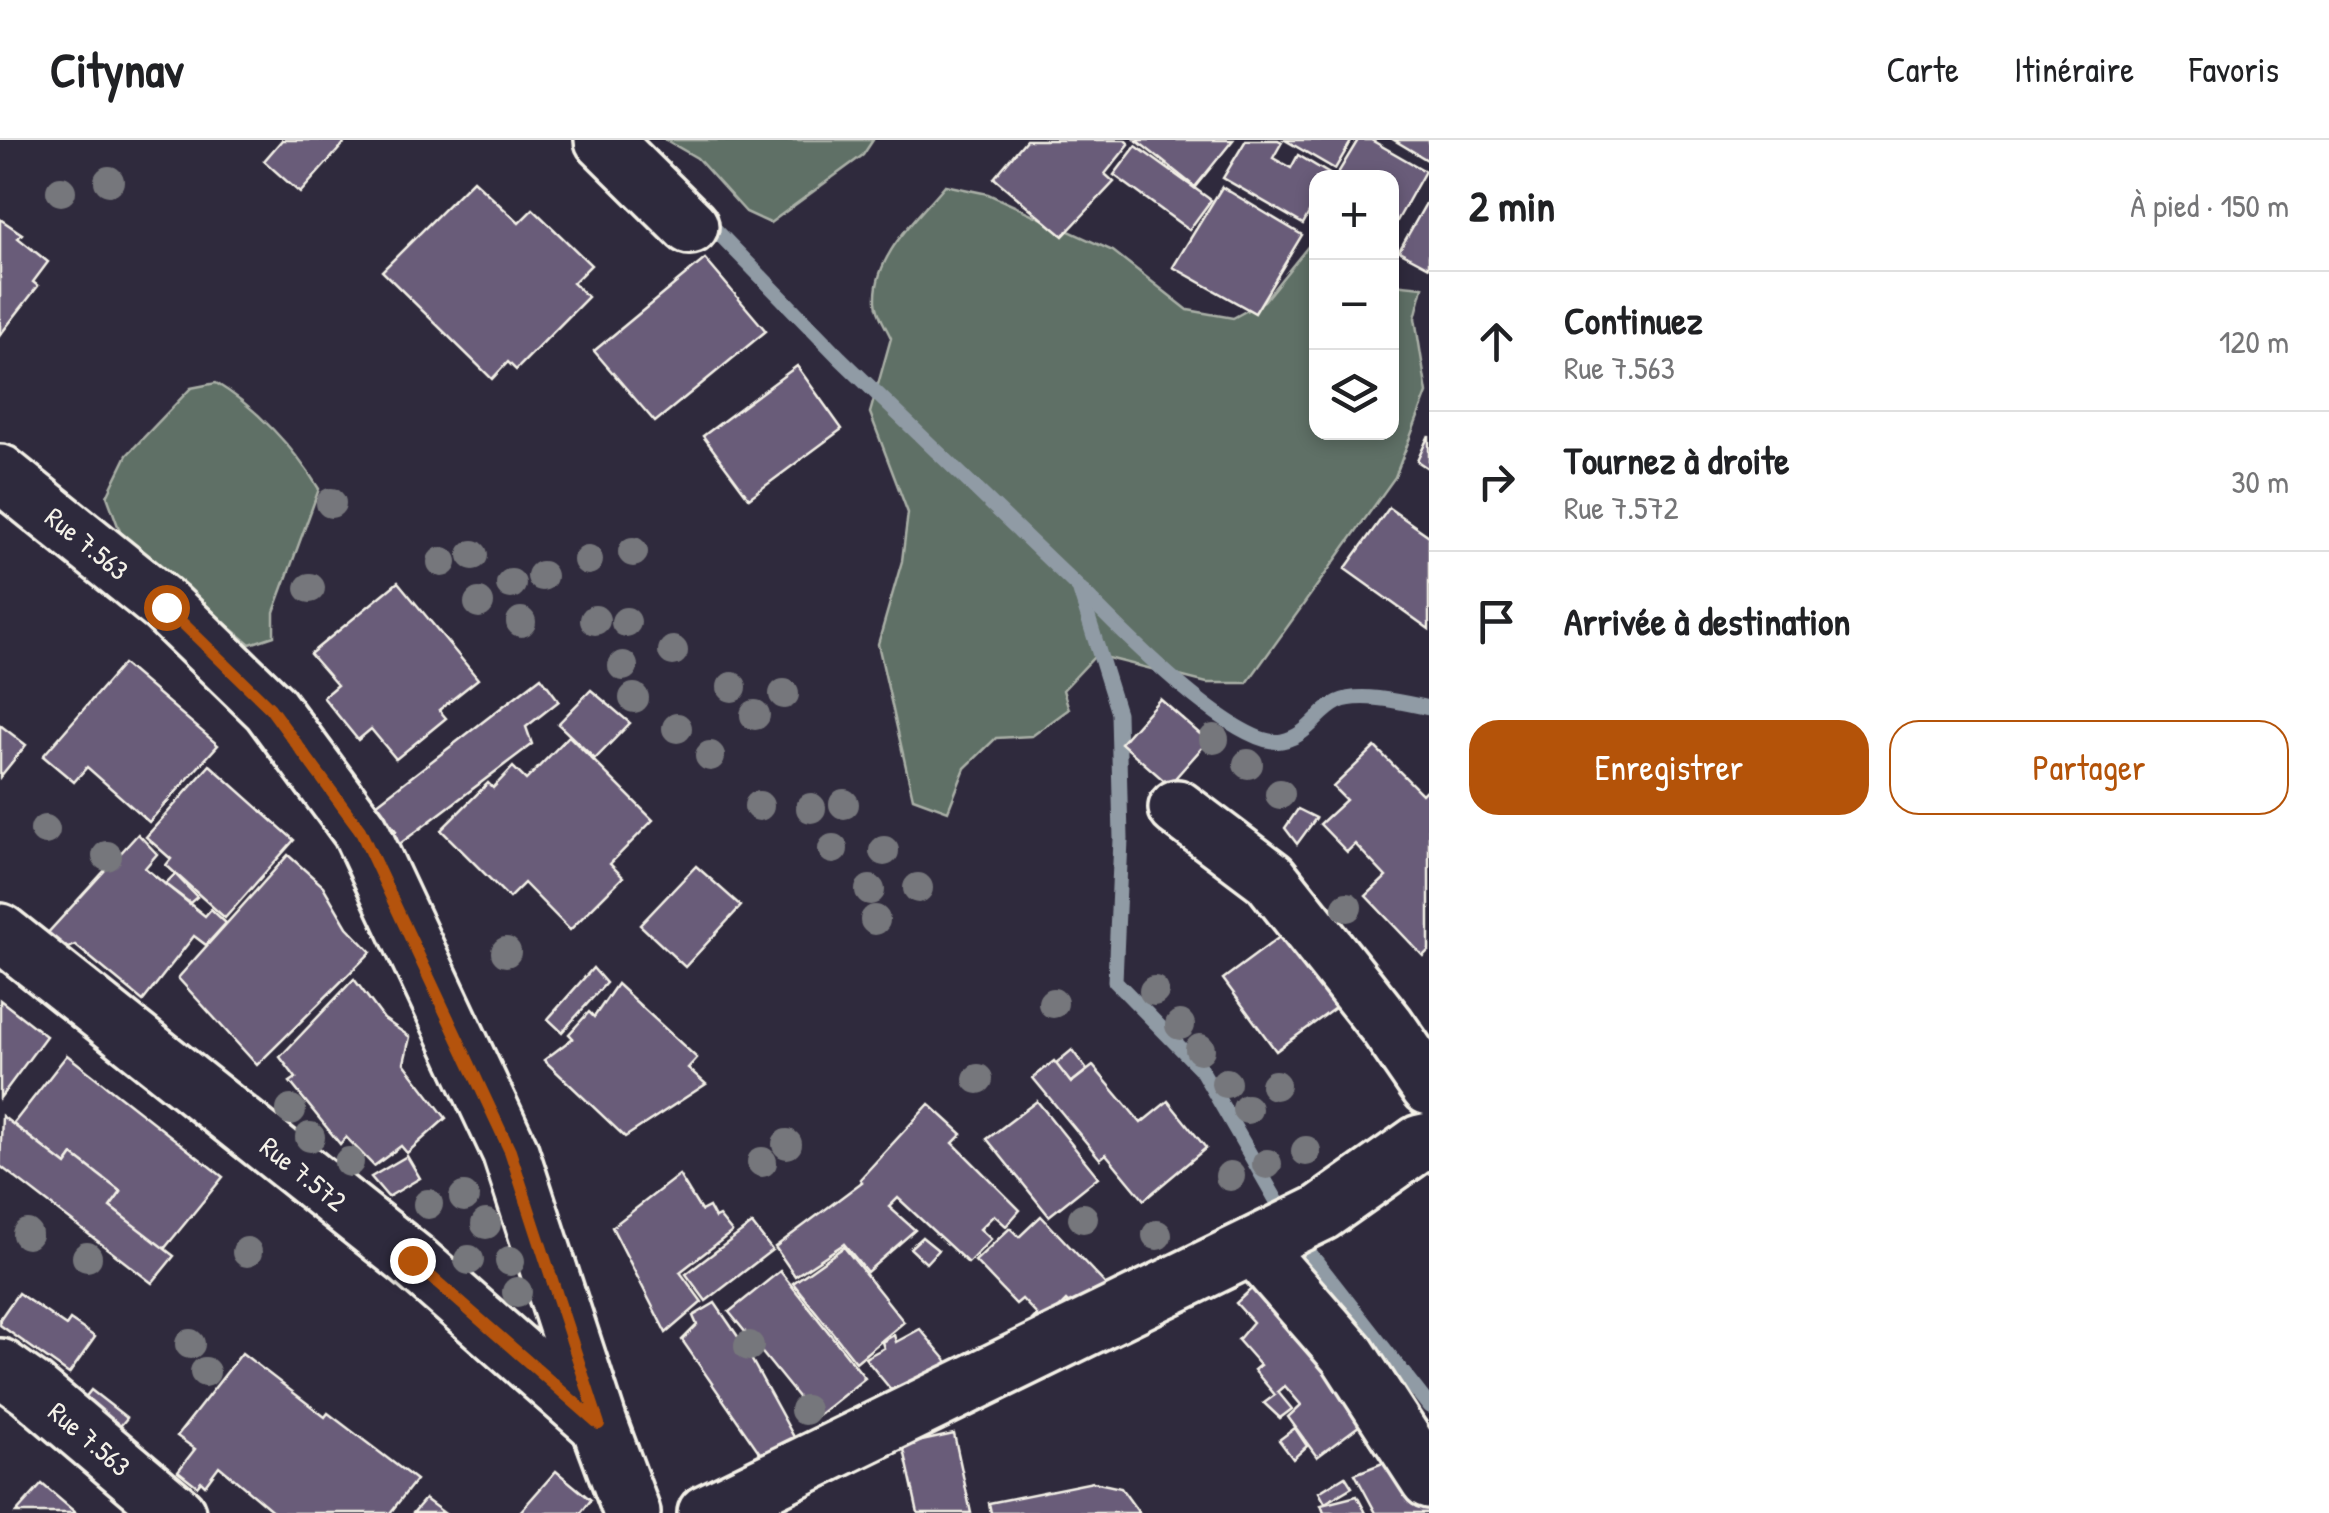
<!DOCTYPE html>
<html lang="fr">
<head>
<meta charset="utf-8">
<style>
  body { margin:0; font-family:"Patrick Hand",sans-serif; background:#f2f2f2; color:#202124 }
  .controls { position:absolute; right:30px; top:30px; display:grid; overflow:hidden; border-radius:20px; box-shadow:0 5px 15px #0003 }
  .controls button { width:90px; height:90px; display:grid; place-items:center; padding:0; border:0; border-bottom:2px solid #e0e0e0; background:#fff; color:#202124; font:50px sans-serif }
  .stop { position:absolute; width:30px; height:30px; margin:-22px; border:8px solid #b45309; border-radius:50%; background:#fff }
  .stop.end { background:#b45309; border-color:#fff; box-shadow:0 2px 10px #0008 }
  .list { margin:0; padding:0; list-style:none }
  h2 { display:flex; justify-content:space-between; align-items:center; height:130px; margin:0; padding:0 40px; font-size:42px }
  h2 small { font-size:32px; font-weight:400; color:#757577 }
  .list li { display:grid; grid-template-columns:65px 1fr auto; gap:30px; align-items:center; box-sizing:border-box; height:140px; padding:0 40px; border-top:2px solid #e0e0e0 }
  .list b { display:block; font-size:38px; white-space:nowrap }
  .list p { margin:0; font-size:32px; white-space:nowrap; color:#757577 }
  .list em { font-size:32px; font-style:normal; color:#757577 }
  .actions { display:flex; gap:20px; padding:30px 40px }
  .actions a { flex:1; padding:22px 0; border:2px solid #b45309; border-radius:30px; text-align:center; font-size:35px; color:#b45309 }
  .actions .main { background:#b45309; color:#fff }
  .icon { flex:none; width:55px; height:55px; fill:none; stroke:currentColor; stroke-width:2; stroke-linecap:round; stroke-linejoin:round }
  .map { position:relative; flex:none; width:1429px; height:1373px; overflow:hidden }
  header { display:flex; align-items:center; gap:60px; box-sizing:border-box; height:140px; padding:0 50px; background:#fff; border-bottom:2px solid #e0e0e0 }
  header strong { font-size:48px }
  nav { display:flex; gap:55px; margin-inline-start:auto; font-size:35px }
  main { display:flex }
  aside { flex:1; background:#fff }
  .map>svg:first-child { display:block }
  .green { fill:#5f6f66; stroke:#aab0a7; stroke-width:2.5 }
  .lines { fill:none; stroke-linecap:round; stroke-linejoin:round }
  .stream { stroke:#909ba5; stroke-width:15 }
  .building { fill:#695c79; stroke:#f4f1e8; stroke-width:2.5 }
  .minor-casing { stroke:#f4f1e8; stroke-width:62 }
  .minor { stroke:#2f2a3d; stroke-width:55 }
  .tree { fill:#76777b }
  .route { stroke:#b45309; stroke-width:12 }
  .labels { text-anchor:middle; stroke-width:10; stroke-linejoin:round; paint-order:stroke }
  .street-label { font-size:28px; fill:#f4f1e8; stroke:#2f2a3d }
</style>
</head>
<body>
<header>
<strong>Citynav</strong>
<nav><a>Carte</a><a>Itinéraire</a><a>Favoris</a></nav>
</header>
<main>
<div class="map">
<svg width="1429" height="1373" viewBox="0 0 1429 1373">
  <rect width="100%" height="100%" fill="#2f2a3d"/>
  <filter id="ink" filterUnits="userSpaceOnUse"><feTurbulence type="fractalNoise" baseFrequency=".01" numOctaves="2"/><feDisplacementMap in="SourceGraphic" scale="20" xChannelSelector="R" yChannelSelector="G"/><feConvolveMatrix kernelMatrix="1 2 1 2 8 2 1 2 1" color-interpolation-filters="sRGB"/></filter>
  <g filter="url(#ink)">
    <g class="green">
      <polygon points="666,0 873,0 863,15 770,83 746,72 697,18"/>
      <path d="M945,45L988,54L1113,111L1188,170L1233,178L1264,161L1310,104L1316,107V292H1392V144L1423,147L1415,178L1427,253L1395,337L1247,543H1207L1096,515L1063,550L1069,569L1032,596L996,598L965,628L948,671L913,658L878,504L902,421L908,373L870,273L891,198C886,186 876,173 876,161C874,114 918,78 945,45Z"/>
      <path d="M216,243C256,267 295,309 319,349L274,472V496L250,504L122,397L107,356L127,315L191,248Z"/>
    </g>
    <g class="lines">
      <g class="stream">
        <polyline points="704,78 840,218 1079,448 1118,573 1121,699 1115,841 1201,929 1298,1098 1429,1266"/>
        <path d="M1083,452C1115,485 1237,611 1282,601C1310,595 1317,572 1338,562C1360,551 1406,563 1429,568"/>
      </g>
    </g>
    <g class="building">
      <polygon points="282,0 347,0 300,53 264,21"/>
      <polygon points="1026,0 1125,0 1129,4 1105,34 1114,42 1063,96 994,38"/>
      <polygon points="1136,0 1233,0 1195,47"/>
      <polygon points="1246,0 1278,0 1282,2 1273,18 1291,28 1298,15 1331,35 1329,38 1316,38 1316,60 1303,84 1223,38"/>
      <polygon points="1285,0 1352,0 1335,29"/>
      <polygon points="1358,0 1371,0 1425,31 1392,90 1392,38 1335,38"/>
      <polygon points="1394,0 1429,0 1429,21"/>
      <polygon points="1136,6 1211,60 1189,90 1114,35"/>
      <polygon points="473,40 519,83 533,69 591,125 573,143 588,157 516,230 508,222 492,239 382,131"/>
      <polygon points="1222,47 1302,95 1255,173 1173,127"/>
      <polygon points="1429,58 1429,127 1399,111"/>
      <polygon points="0,79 22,94 18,98 48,122 33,142 38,146 0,195"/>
      <polygon points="705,119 766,191 655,282 594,211"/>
      <polygon points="797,226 842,289 749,358 703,296"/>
      <polygon points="1429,295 1429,329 1417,321"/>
      <polygon points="1389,368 1429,396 1429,489 1345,429"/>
      <polygon points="398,442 478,539 439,570 446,578 396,619 371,589 358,600 323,557 337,545 310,514"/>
      <polygon points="123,524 218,605 149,682 87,627 74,642 43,616"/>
      <polygon points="541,537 559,561 526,587 532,604 397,706 390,696 396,691 376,664"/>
      <polygon points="591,550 630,583 595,619 558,584"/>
      <polygon points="1160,559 1208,601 1169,645 1121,603"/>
      <polygon points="0,585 26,605 0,637"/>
      <polygon points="569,596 653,680 610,724 623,737 570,790 524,743 509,758 441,690 488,643 493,648 513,627 526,640"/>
      <polygon points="1375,607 1422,654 1429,647 1429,810 1423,816 1366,756 1386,737 1355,704 1347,712 1320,684 1346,660 1333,647"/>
      <polygon points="210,625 294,700 225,778 166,725 171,719 146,697"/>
      <polygon points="1298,669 1316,678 1297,704 1285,688"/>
      <polygon points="138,694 157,714 145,728 205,776 211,769 226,783 206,805 194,796 143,861 75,805 64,810 46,795"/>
      <polygon points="288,715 323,746 347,787 371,812 257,925 178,838"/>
      <polygon points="696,726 741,766 685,827 640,785"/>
      <polygon points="175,734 197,757 190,763 165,744"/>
      <polygon points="1281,796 1335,868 1276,911 1223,839"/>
      <polygon points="593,828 606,843 562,892 548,879"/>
      <polygon points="354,839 384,879 410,897 404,923 446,978 407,1013 401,1006 374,1026 346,997 340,1004 290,942 296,938 280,917"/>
      <polygon points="617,844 697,918 688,928 706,944 625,997 544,920 573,898 569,894 589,872 594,877"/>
      <polygon points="0,860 46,896 0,958"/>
      <polygon points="1072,910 1087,930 1071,943 1055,924"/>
      <polygon points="67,915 223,1037 164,1109 110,1067 121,1052 73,1015 66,1025 13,984"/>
      <polygon points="1054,921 1071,943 1093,926 1141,983 1168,961 1206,1008 1144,1060 1106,1014 1100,1019 1033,938"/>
      <polygon points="1037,961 1098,1037 1049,1076 987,999"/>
      <polygon points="929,964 962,994 953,1003 1020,1070 1006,1086 994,1075 980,1089 991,1099 968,1123 898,1058 889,1067 915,1090 867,1132 844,1104 795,1136 775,1107 862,1042 860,1039"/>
      <polygon points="2,976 66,1025 73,1015 121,1052 110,1067 174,1116 152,1143 0,1026"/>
      <polygon points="407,1016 420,1038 388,1057 371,1037"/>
      <polygon points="679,1035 701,1071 709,1067 715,1078 719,1076 732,1092 680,1132 702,1162 666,1193 612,1087"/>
      <polygon points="1041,1076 1107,1146 1078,1173 1066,1161 1040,1187 1032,1180 1037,1175 1022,1159 1016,1164 975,1121 1010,1088 1019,1097"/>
      <polygon points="752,1084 772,1110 706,1161 686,1134"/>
      <polygon points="922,1097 938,1110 926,1123 910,1108"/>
      <polygon points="844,1107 904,1182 856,1222 793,1143"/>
      <polygon points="780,1131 865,1238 815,1278 729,1172"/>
      <polygon points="1259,1142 1379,1271 1317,1317 1288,1277 1301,1265 1285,1246 1278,1252 1292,1269 1280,1278 1264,1263 1275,1255 1254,1230 1260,1225 1238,1200 1253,1182 1236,1163"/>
      <polygon points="18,1153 66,1186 70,1180 95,1197 69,1234 0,1185 0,1179"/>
      <polygon points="715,1163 743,1204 795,1299 766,1322 682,1200 697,1185 693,1176"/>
      <polygon points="920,1189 953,1228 897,1257 865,1218 884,1208 882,1202 894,1195 896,1202"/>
      <polygon points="242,1213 325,1277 328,1273 416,1340 390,1373 275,1373 219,1326 205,1345 201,1341 197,1346 178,1331 195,1309 177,1296"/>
      <polygon points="91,1250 127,1278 111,1297 76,1269"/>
      <polygon points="1295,1288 1307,1306 1293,1319 1279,1300"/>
      <polygon points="954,1294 971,1373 918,1373 903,1305"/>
      <polygon points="1408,1313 1429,1354 1429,1373 1376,1373 1355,1334"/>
      <polygon points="556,1331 591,1360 581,1373 519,1373"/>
      <polygon points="1345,1336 1352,1347 1325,1363 1319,1352"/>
      <polygon points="1093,1342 1121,1348 1139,1373 991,1373 989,1363"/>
      <polygon points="42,1344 76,1373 16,1373"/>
      <polygon points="1357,1356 1366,1373 1324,1373 1321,1365"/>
      <polygon points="425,1359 444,1373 413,1373"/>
    </g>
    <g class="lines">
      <defs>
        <g id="minor">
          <polyline points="603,0 690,86"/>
          <path id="s1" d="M0,333L166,467L270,568L360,690L510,1011L599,1284L632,1373"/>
          <polyline points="1177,668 1270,738 1387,886 1429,947"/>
          <path id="s2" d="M0,792L412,1120L596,1282"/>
          <polyline points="1254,1107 1348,1215 1429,1340"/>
          <path id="s3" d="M0,1227L31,1249L177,1373"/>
          <polyline points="706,1373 1321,1073 1420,1003 1429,1001"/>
        </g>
      </defs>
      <use href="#minor" class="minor-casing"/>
      <use href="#minor" class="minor"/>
    </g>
    <g class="tree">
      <circle cx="109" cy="41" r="15"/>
      <circle cx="61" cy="51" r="15"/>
      <circle cx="331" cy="363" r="15"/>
      <circle cx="633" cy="412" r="15"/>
      <circle cx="473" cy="415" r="15"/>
      <circle cx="588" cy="420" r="15"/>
      <circle cx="442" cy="422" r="15"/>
      <circle cx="542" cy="436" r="15"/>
      <circle cx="511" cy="444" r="15"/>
      <circle cx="310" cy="448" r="15"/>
      <circle cx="479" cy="463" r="15"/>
      <circle cx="595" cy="480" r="15"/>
      <circle cx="521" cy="482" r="15"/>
      <circle cx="626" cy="482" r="15"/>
      <circle cx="673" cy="511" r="15"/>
      <circle cx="623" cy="526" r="15"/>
      <circle cx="732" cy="547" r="15"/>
      <circle cx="784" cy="554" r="15"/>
      <circle cx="634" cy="558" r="15"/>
      <circle cx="755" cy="575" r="15"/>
      <circle cx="677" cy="588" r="15"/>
      <circle cx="1214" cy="599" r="15"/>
      <circle cx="710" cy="616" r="15"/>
      <circle cx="1248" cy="624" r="15"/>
      <circle cx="1280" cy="654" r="15"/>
      <circle cx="844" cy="664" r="15"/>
      <circle cx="759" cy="666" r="15"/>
      <circle cx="811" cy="668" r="15"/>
      <circle cx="45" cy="690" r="15"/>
      <circle cx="833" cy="709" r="15"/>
      <circle cx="884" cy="711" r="15"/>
      <circle cx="107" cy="716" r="15"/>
      <circle cx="918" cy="748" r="15"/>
      <circle cx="870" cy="750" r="15"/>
      <circle cx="1347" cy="767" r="15"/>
      <circle cx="875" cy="780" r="15"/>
      <circle cx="506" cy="812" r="15"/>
      <circle cx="1154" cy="851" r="15"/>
      <circle cx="1053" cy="863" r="15"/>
      <circle cx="1180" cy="885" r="15"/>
      <circle cx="1200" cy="909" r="15"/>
      <circle cx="978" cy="939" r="15"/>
      <circle cx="1226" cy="943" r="15"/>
      <circle cx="1275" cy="945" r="15"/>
      <circle cx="1247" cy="969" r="15"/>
      <circle cx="291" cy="970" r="15"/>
      <circle cx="310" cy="997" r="15"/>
      <circle cx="787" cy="1004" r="15"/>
      <circle cx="1306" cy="1011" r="15"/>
      <circle cx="349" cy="1022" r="15"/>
      <circle cx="762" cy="1022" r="15"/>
      <circle cx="1267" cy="1024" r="15"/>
      <circle cx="1230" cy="1036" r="15"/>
      <circle cx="464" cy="1057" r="15"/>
      <circle cx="428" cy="1064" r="15"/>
      <circle cx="1083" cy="1078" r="15"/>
      <circle cx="486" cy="1084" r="15"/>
      <circle cx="27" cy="1094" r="15"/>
      <circle cx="1157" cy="1095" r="15"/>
      <circle cx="247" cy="1112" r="15"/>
      <circle cx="87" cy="1117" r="15"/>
      <circle cx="469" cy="1120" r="15"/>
      <circle cx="510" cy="1121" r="15"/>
      <circle cx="517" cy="1152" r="15"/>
      <circle cx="190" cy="1204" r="15"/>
      <circle cx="749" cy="1206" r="15"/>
      <circle cx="205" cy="1232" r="15"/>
      <circle cx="805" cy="1270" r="15"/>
    </g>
  </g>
  <g class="lines" filter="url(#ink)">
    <polyline class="route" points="166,467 270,568 360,690 510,1011 599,1284 412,1120"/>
  </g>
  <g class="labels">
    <g class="street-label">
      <text dy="10" stroke="none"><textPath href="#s1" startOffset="112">Rue 7.563</textPath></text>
      <text dy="10" stroke="none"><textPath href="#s2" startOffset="388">Rue 7.572</textPath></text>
      <text dy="10" stroke="none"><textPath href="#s3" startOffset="115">Rue 7.563</textPath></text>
    </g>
  </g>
</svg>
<div class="controls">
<button>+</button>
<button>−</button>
<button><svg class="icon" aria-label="layers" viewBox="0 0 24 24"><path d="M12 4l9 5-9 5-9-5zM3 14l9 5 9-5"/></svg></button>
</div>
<div class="stop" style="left:166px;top:467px"></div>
<div class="stop end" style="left:412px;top:1120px"></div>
</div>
<aside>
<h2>2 min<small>À pied · 150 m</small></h2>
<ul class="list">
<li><svg class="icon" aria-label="ahead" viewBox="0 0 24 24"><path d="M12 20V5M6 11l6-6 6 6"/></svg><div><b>Continuez</b><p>Rue 7.563</p></div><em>120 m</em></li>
<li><svg class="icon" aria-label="right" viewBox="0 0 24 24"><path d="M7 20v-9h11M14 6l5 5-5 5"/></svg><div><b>Tournez à droite</b><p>Rue 7.572</p></div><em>30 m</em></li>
<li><svg class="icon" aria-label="arrive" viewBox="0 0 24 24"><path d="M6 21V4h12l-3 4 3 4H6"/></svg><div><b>Arrivée à destination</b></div></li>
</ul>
<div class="actions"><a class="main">Enregistrer</a><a>Partager</a></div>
</aside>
</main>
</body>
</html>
